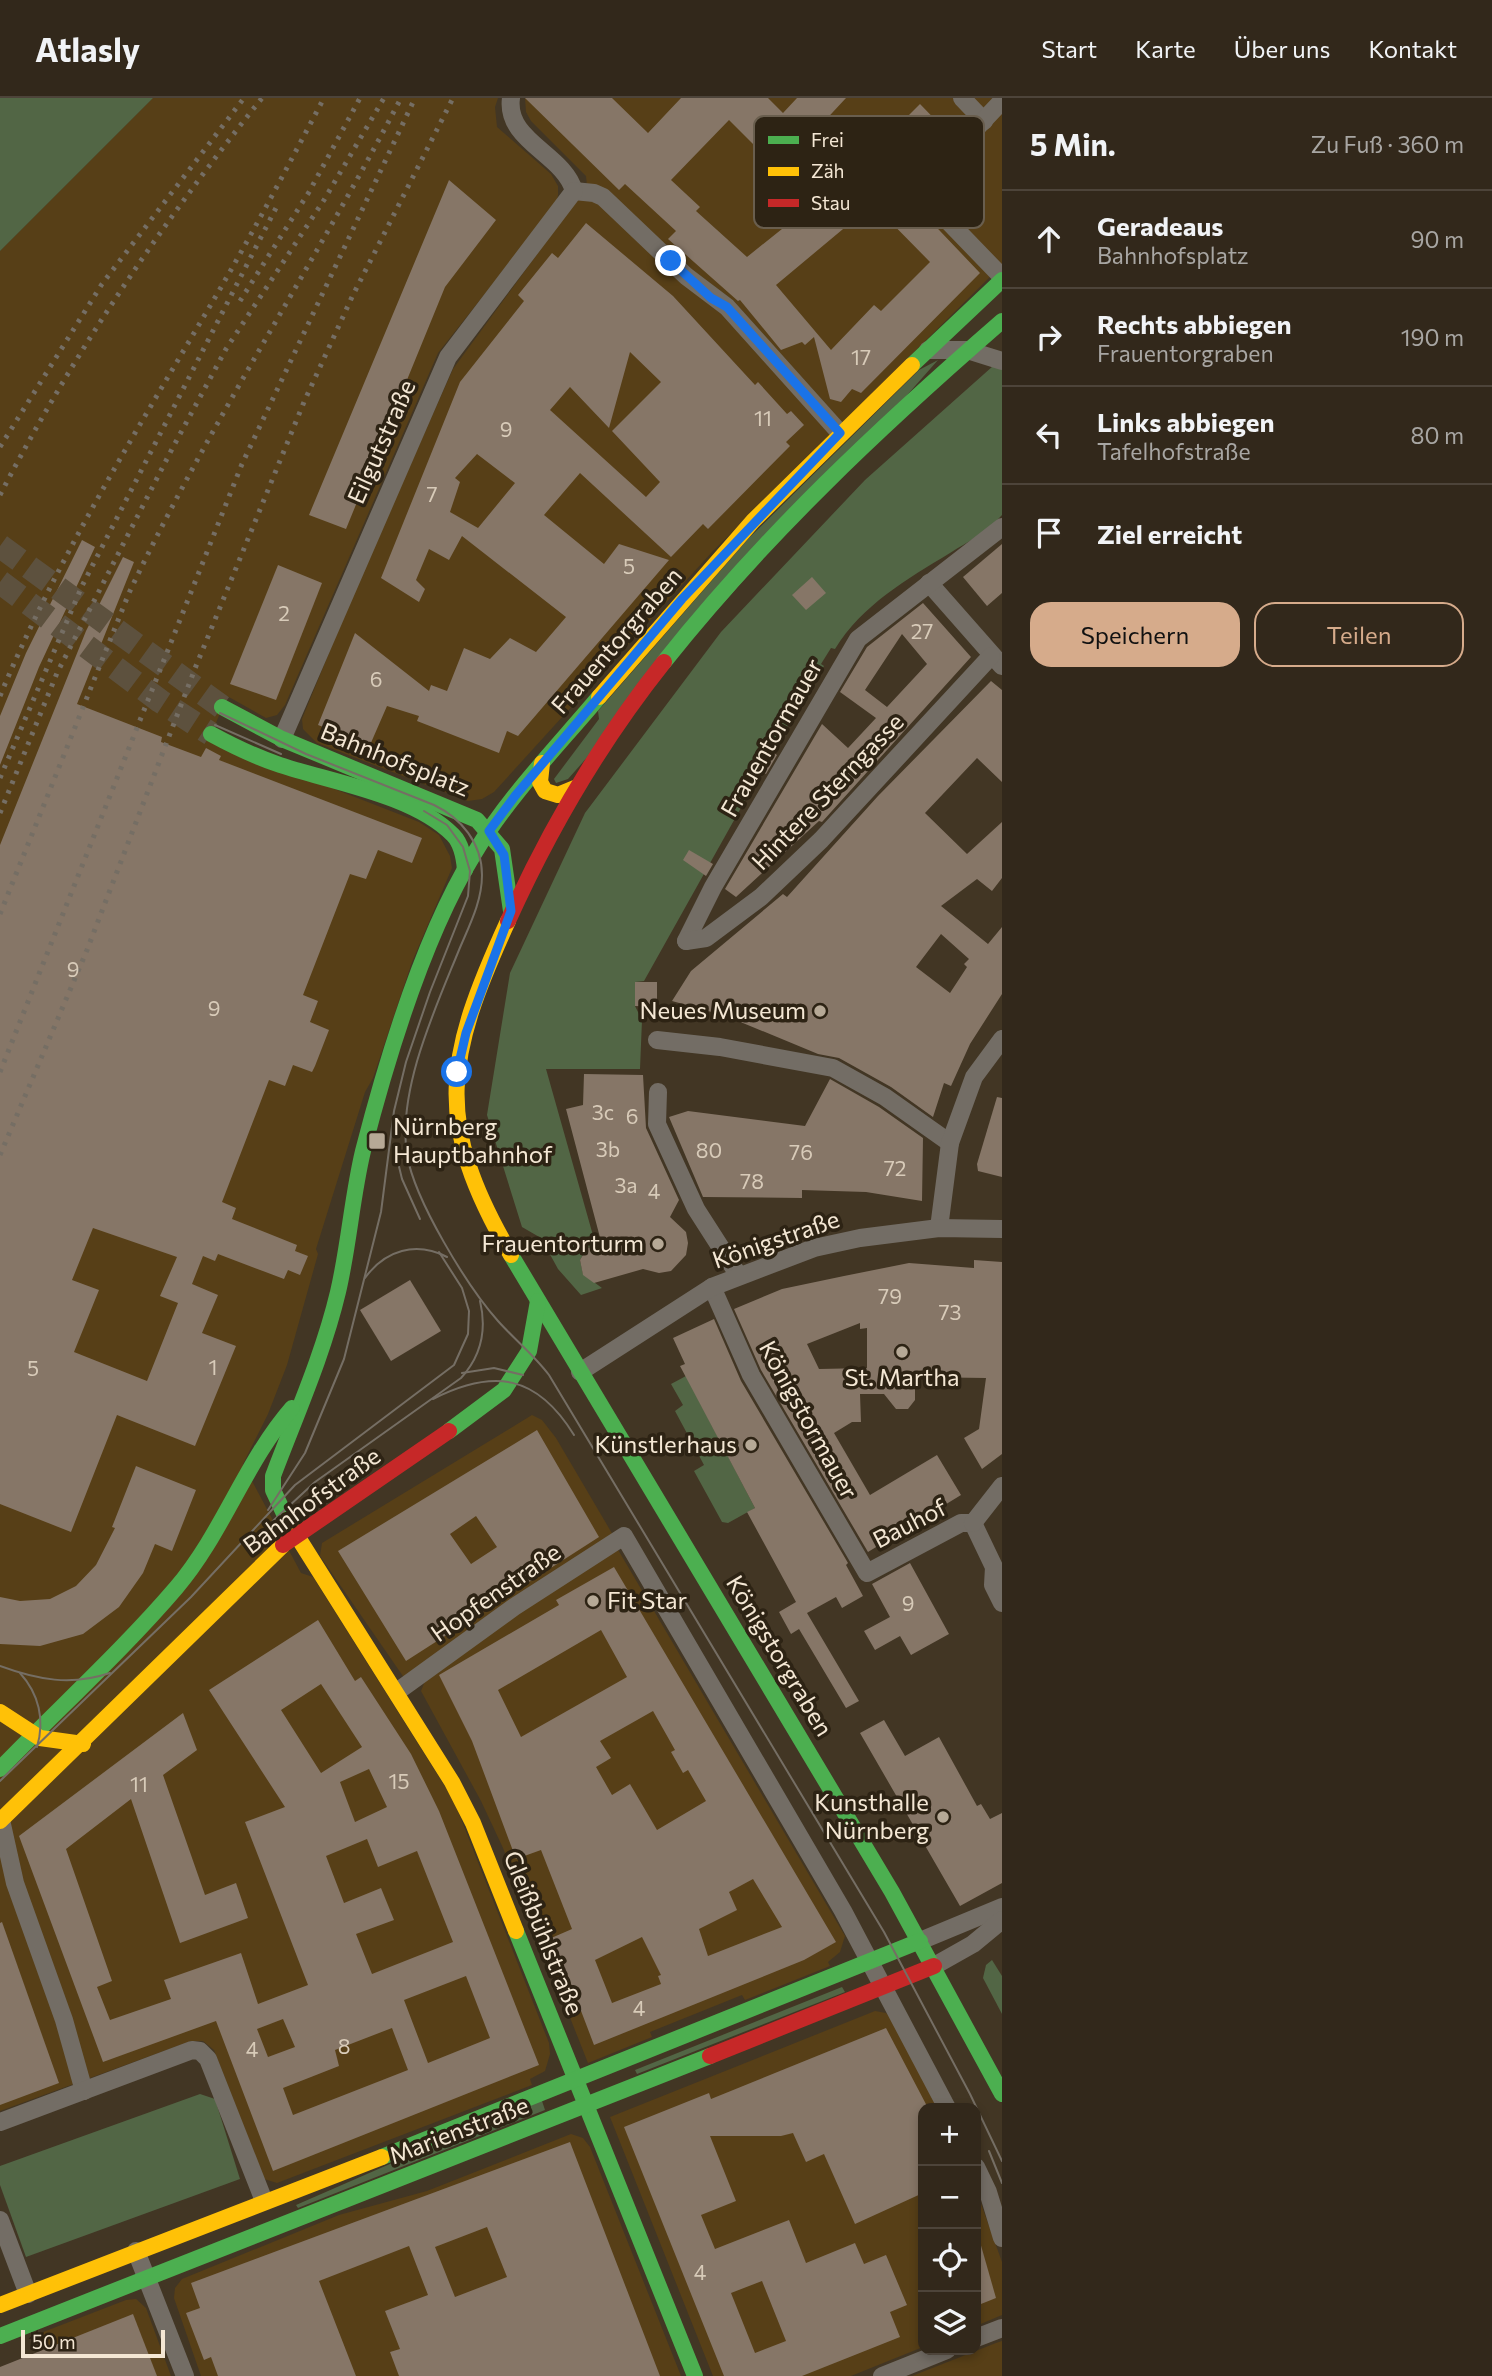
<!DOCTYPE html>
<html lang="de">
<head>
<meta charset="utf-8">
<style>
  body { margin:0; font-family:Commissioner,sans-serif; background:#3a3024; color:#f1f3f6 }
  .controls { position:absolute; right:21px; bottom:21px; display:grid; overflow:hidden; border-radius:14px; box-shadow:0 4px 10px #0003 }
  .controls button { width:63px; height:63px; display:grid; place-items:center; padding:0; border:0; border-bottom:2px solid #4d443a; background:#32281b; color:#f1f3f6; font:35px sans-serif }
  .scale { position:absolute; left:21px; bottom:18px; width:144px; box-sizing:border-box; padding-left:7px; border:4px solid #f4e7d4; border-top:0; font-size:19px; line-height:24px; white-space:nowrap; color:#f4e7d4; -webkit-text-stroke:5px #2d2314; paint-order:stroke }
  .stop { position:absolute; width:21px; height:21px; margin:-16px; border:5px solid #1a73e8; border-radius:50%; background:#fff }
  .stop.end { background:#1a73e8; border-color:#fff; box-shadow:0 2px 7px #0008 }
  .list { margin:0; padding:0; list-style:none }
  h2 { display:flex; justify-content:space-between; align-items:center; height:91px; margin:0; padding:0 28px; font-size:30px }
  h2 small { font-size:23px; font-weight:400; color:#a8a6a3 }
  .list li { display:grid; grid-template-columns:46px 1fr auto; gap:21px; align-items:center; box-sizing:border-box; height:98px; padding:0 28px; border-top:2px solid #4d443a }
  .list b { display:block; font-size:26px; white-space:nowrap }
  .list p { margin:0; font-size:23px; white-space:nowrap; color:#a8a6a3 }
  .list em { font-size:23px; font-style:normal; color:#a8a6a3 }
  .actions { display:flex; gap:14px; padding:21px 28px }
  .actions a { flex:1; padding:16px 0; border:2px solid #d6ab8b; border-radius:21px; text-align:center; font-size:24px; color:#d6ab8b }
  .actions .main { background:#d6ab8b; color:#111 }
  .icon { flex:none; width:38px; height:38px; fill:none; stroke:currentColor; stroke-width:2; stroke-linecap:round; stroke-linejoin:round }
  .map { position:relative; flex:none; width:1002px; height:2278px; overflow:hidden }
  header { display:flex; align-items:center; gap:42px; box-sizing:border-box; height:98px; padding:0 35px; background:#32281b; border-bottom:2px solid #4d443a }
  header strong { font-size:33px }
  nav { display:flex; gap:38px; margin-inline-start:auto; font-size:24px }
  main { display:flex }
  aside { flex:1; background:#32281b }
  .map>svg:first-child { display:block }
  .built { fill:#573f17 }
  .green { fill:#526645 }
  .building { fill:#867667; fill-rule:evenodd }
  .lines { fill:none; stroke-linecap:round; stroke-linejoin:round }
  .secondary-tunnel { stroke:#5d513e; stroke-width:24; stroke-dasharray:24 12; stroke-linecap:butt }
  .street { stroke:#736d65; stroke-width:18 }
  .fast { stroke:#4caf50; stroke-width:16 }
  .slow { stroke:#ffc107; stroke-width:16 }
  .jam { stroke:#c62828; stroke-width:16 }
  .tram { stroke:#756e64; stroke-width:2 }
  .rail { stroke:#756e64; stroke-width:5; stroke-dasharray:3.5 7; stroke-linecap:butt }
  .route { stroke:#1a73e8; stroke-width:9 }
  .poi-dot { fill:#b6a996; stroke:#2d2314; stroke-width:2.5 }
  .labels { text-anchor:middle; stroke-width:7; stroke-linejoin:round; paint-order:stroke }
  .number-label { font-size:21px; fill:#d8cbb9 }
  .street-label { font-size:24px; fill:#f4e7d4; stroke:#2d2314 }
  .poi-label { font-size:24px; fill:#f4e7d4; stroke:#2d2314; text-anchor:end }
  .key { fill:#2d2314; stroke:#695e4e; stroke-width:2 }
  .key-label { font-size:19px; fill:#f4e7d4 }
</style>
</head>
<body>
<header>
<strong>Atlasly</strong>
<nav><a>Start</a><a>Karte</a><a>Über uns</a><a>Kontakt</a></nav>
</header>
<main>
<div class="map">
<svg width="1002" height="2278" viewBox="0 0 1002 2278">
  <rect width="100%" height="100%" fill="#423624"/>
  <g class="built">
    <polygon points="153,0 498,0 495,9 497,29 551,76 558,88 558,97 556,106 438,255 285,607 277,617 266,620 227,598 209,642 419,724 439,737 450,758 452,770 412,864 373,980 365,994 316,1151 318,1156 287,1267 268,1316 243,1366 301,1475 313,1479 454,1703 549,1945 550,1956 545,1973 530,1981 532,1987 277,2085 264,2081 214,1952 203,1943 191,1943 0,2013 0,153"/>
    <polygon points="525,0 1002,0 1002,167 712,454 494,694 482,701 468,703 317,645 303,631 302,621 355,491 453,271 587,88 586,78 531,23 526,14"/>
    <polygon points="532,1317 542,1322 556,1340 613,1437 407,1584 320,1458 322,1445"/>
    <polygon points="617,1450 845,1838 840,1854 828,1864 830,1868 745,1902 742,1897 650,1934 652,1939 588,1965 503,1750 481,1703 421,1593 425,1583 454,1558"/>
    <polygon points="875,1913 886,1915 897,1926 937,2010 923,2010 923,2249 851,2278 713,2278 610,2019"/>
    <polygon points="571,2036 583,2040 590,2049 681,2278 201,2278 174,2200 175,2190 182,2181 339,2117 427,2093"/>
    <polygon points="976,2092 1002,2164 1002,2217 976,2228"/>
    <polygon points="136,2201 146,2210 171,2278 56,2278 38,2236 126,2202"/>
    <polygon points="1002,2243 1002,2278 912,2278 996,2245"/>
  </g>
  <g class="green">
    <polygon points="0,0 153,0 0,153"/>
    <path d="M1002,260V417C987,434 969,443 950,455C907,481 862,507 835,551L831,550L821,566L824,568L772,654L766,652L755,670L761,674L644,883L635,884V908L642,922L640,971H546L596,1148L587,1150L580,1162L583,1176L602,1190L581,1197L558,1171L541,1140L522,1129L487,1017L510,875L585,715L721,534L865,382Z"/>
    <polygon points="938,262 568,681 556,685 554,681 599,621 598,613 749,440 919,272"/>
    <polygon points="686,1278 755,1410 728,1425 722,1424 694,1373 704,1367 675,1313 683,1307 671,1286"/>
    <polygon points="992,1862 1002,1878 1002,1916 983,1880 986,1867"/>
    <polygon points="842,1889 845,1894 637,1976 635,1972"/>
    <polygon points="200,1996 215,2001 240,2081 26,2159 0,2087 0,2068"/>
    <polygon points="541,2000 545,2012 298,2110 296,2107"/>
  </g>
  <g class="building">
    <path d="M525,0H612L648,35L681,0H768L783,15L797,0H846L779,72L729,22L671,82L700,109L696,113L747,159L848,78L920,6L952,39L901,92L980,175L861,295L852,291L841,304L830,301L814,239L805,247L802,244L781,252L740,202L738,203L668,141L676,133L625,86L619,92ZM873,106L930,164L881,213L874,207L831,252L776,187Z"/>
    <polygon points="449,82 496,122 445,189 346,431 309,417"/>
    <path d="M586,125L673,198L755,287L758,284L787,316L791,313L804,327L786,344L790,348L708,431L703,426L671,459L580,375L544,417L604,466L619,446L669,462L518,638L507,633L499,655L417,623L419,618L387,608L370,647L318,627L355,535L429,593L431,587L447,593L464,550L490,561L510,540L536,554L566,519L462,438L449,462L429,451L416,482L425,491L419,504L381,480L460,284L524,203L518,197L552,155L558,160ZM630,254L661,284L612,333L660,384L646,399L550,312L570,289L609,330ZM477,356L515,385L478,430L450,414L460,384L455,380Z"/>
    <polygon points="82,442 95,449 39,569 0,667 0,618 26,555"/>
    <polygon points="1002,446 1002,495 987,508 963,479"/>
    <path d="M123,459L134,464L77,606L162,639L161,644L201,659L206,650L221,658L219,662L422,740L412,765L378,752L366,781L350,776L303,897L318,903L310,924L329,932L315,968L312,974L293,967L285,988L269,982L222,1104L236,1110L232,1121L297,1147L295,1153L308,1158L300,1177L288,1172L284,1181L218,1156L215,1163L203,1158L192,1186L218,1197L202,1235L236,1248L195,1348L117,1317L71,1434L0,1406V747L86,533ZM93,1130L177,1159L160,1198L178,1205L147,1283L74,1254L99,1192L72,1182Z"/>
    <polygon points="278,467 322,485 276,602 230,586"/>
    <polygon points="812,479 826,495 806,512 792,497"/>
    <path d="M923,505L971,559L822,724L819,723L736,799L725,791L822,626L848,650L876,620L840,594L867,549ZM902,536L927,566L887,609L865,592Z"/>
    <path d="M991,583L1002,592V684L977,660L925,715L967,756L1002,724V780L992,793L977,781L941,808L988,846L1002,829V896L970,946L951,988L944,985L933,1019L891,989L839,960L818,956L726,918L672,903L691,873L783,796L787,799L878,698ZM941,836L969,861L964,866L967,869L950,895L916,869Z"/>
    <polygon points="767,651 777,657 766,676 755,670"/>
    <polygon points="689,752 713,766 706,778 683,762"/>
    <polygon points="635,884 657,884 657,909 635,908"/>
    <polygon points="584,976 643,977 646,1030 679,1102 670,1119 686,1134 688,1145 686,1157 671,1173 659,1175 643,1171 594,1185 583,1177 580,1162 587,1150 602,1147 566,1011 583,1007"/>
    <polygon points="830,981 879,1009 923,1040 922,1103 866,1094 802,1092 802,1100 703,1099 669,1019 688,1013 805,1028"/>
    <polygon points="997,999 1002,1000 1002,1079 978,1073 977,1066"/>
    <path d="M974,1162L1002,1164V1356L982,1371L964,1340L979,1331L986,1280L915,1279V1302L908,1311H896L884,1296H860L861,1324H852L834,1335L870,1397L937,1357L961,1397L868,1454L761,1272L734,1211L782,1191L844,1178L909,1165L974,1170ZM860,1225V1231L867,1230V1270L819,1271L807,1246Z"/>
    <polygon points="410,1182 441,1233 391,1263 360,1212"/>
    <polygon points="714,1221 741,1283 848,1465 846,1467 863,1498 842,1510 836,1499 807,1515 859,1603 846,1610 799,1531 791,1536 779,1514 796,1504 747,1414 755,1410 680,1268 685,1266 673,1240"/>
    <path d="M537,1332L599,1439L406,1563L338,1453ZM476,1418L497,1449L471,1466L450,1436Z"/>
    <polygon points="136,1368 196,1392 172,1453 155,1446 143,1475 119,1509 83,1536 40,1548 0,1546 0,1499 20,1503 50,1501 76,1488 96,1467 115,1430 112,1429"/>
    <polygon points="910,1465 949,1536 911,1557 900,1538 875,1552 864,1533 890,1519 872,1486"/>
    <path d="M614,1469L836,1844L804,1862L594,1947L567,1876L564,1877L549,1841L572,1831L541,1752L516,1761L472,1643L439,1577L559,1507L556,1502ZM601,1532L627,1579L521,1639L498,1592ZM653,1613L675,1652L671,1654L683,1675L688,1672L706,1703L657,1732L630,1686L612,1697L596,1669L611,1660L600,1643ZM753,1781L782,1829L708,1858L699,1831L737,1812L729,1794ZM642,1839L661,1877L658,1878L661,1886L612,1905L595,1862Z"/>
    <path d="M318,1522L355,1583L361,1579L411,1656L439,1713L539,1967L273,2073L216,1923L103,1964L19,1738L183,1615L197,1652L163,1677L205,1797L236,1785L248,1820L180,1845L131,1701L66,1751L112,1883L97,1889L110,1922L171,1901L164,1882L241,1855L258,1906L308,1887L245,1724L285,1709L209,1592ZM321,1586L362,1649L321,1675L281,1612ZM369,1671L387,1709L355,1724L340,1684ZM367,1741L378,1769L417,1753L453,1844L372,1876L356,1836L394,1822L381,1790L344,1805L326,1758ZM466,1878L490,1940L428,1965L404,1902ZM283,1921L295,1949L268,1959L257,1931ZM392,1930L408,1972L293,2017L283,1990L339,1968L335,1952Z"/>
    <polygon points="884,1622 905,1658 939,1639 977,1708 981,1706 990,1721 1002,1715 1002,1785 960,1808 860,1635"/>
    <polygon points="2,1824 59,1985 0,2007 0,1825"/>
    <path d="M886,1930L928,2010H923V2095L855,2126L824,2056L806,2064L793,2035L781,2038H710L736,2103L701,2117L715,2151L789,2122L806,2165L855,2145L864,2166L886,2157L907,2207L890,2214L900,2239L802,2278H724L624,2029L709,1995L711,2001ZM762,2183L786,2243L755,2255L731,2195Z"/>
    <path d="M570,2044L660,2278H399L390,2254L400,2251L385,2213L428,2197L409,2148L319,2183L356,2278H218L211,2259L204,2262L186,2215L200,2210L191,2185ZM487,2129L507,2179L455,2199L435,2149Z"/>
    <polygon points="976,2144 980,2144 996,2200 976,2208"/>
    <polygon points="133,2216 157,2278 0,2278 0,2269"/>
  </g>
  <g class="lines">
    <g class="secondary-tunnel">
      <polyline points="0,448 222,609"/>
      <polyline points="0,484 160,603 211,636"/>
    </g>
    <g class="street">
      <path d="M511,0C505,43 564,56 574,93"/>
      <polyline points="962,0 984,23"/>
      <polyline points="1002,3 918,92 1002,179"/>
      <polyline points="574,93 594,95 603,99 686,178 727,209 840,335"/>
      <polyline points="928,252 967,252 1002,263"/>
      <polyline points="929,485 1002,568"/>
      <polyline points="282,641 448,259 574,93"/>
      <polyline points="686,843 713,789 858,541 1002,429"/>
      <polyline points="686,843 706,840 761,799 821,742 991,558"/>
      <polyline points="657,942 720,949 833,970 885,999 950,1045"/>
      <polyline points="658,994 657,1026 696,1111 739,1178"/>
      <polyline points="939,1130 950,1045 974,979 1002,941"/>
      <polyline points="712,1189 751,1277 867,1475 961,1425 973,1425"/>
      <polyline points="580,1274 712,1189 814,1150 860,1140 939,1130 1002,1131"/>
      <polyline points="973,1425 994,1469 993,1487 1002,1505"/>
      <polyline points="973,1425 1002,1388"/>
      <polyline points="398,1593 514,1509 624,1438 843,1813 947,2010"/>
      <polyline points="1,1722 15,1785 64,1922 84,1993"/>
      <polyline points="920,1843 1002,1809"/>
      <polyline points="934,1868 973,1846 1002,1822"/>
      <polyline points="0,2024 192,1952 200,1953 208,1961 264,2103"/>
      <polyline points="976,2069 988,2094 1002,2140"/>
      <polyline points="0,2122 28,2196"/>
      <polyline points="136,2153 185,2278"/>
      <polyline points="976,2240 1002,2230"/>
      <polyline points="882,2278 947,2252"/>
    </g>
    <g class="fast">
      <polyline points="912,267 1002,182"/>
      <path d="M664,564C764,438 880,329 1002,223"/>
      <polyline points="222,609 282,641 477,722 502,751 511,813"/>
      <path d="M211,636C233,648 256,659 280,667C331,684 414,697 453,737C462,746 464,760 465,772"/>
      <polyline points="511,1157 892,1794 1002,1996"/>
      <polyline points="449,1333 504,1292 529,1253 538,1203"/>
      <path d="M287,1422L273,1392V1378C296,1317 323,1257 338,1194C349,1147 352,1099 363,1053C387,960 424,837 474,756C508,699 556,650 599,599"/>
      <path d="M0,1671C57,1612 123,1552 176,1490C223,1435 245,1364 292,1310"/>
      <polyline points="516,1833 695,2278"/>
      <polyline points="382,2059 920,1843"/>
      <polyline points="0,2238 710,1958"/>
    </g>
    <g class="slow">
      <polyline points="599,599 753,423 912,267"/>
      <polyline points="542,665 540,684 545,693 558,697 575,690"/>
      <path d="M508,823C446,959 432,1022 511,1157"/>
      <polyline points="287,1422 452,1684 473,1725 516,1833"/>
      <polyline points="0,1614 40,1640 83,1646"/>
      <polyline points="0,1723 283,1447"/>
      <polyline points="0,2207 382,2059"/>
    </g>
    <g class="jam">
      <path d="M508,823C550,730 601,643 664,564"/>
      <polyline points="283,1447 449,1333"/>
      <polyline points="710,1958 934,1868"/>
    </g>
    <g class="tram">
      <path d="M220,615L306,656L434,707C461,720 482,745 482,777C482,804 469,828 459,852C435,911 397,993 407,1057C415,1103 467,1188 498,1223C515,1242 534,1257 549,1277L884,1834L970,1996L1002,2063"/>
      <polyline points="215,627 281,656"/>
      <polyline points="395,1052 402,1081 420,1121"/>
      <path d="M365,1180C385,1152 416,1143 447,1159"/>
      <polyline points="462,1275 494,1270 523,1277"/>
      <path d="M433,1301C494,1270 537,1277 574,1337"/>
      <polyline points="268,1412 305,1355 344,1261 381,1114 394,1013 406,964 430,894 468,798 470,773 463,749 447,727 424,713"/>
      <path d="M262,1433L315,1384L461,1280C481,1258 487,1232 480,1203"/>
      <path d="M0,1568C38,1582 71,1588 110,1575"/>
      <path d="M20,1575C39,1596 45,1622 37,1649"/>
      <polyline points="0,1683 191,1499 295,1387 454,1267 468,1236 469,1213 462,1190 439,1154"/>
      <polyline points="989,2053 1002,2085"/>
    </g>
    <g class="rail">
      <polyline points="240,203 309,94 360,0"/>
      <polyline points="0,349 102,186 244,0"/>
      <path d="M0,397C74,254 162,125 262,0"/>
      <path d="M0,598C59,456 142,324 220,191C256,129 290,64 324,0"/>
      <polyline points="0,680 82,488 277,108"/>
      <polyline points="0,715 57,575 172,351 226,251 324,102 384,0"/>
      <path d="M0,816L129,495C210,324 314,167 401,0"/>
      <polyline points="0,974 242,366 415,0"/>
      <polyline points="0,1057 87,852 196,568 304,304 352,199 453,0"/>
    </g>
  </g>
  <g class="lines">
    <polyline class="route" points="457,974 466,935 511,813 504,757 489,733 515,698 682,501 840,335 727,209 711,200 671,163"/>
  </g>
  <g class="poi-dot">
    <circle cx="820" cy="913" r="7"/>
    <rect x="368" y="1034" width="18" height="18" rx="3.5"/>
    <circle cx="658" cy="1146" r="7"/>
    <circle cx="902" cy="1254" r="7"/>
    <circle cx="751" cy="1347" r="7"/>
    <circle cx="593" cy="1503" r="7"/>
    <circle cx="943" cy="1719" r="7"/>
  </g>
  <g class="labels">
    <g class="number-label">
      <text x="861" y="267">17</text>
      <text x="763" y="328">11</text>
      <text x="506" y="339">9</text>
      <text x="432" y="404">7</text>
      <text x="629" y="476">5</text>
      <text x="284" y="523">2</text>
      <text x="922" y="541">27</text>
      <text x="376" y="589">6</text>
      <text x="73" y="879">9</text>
      <text x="214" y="918">9</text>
      <text x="603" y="1022">3c</text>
      <text x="632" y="1026">6</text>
      <text x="608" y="1059">3b</text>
      <text x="709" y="1060">80</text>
      <text x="801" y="1062">76</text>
      <text x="895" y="1078">72</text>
      <text x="752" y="1091">78</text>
      <text x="626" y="1095">3a</text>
      <text x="654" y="1101">4</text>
      <text x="890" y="1206">79</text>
      <text x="950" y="1222">73</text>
      <text x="213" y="1277">1</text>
      <text x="33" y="1278">5</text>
      <text x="908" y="1513">9</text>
      <text x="399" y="1691">15</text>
      <text x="139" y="1694">11</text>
      <text x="639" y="1918">4</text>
      <text x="344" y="1956">8</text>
      <text x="252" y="1959">4</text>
      <text x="700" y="2182">4</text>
    </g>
    <g class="street-label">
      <text transform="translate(382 344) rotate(-66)" y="8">Eilgutstraße</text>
      <text transform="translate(617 543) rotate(-49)" y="8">Frauentorgraben</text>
      <text transform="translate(772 640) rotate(-60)" y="8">Frauentormauer</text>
      <text transform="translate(395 662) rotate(22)" y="8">Bahnhofsplatz</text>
      <text transform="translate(828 694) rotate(-46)" y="8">Hintere Sterngasse</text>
      <text transform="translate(776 1142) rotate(-19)" y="8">Königstraße</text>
      <text transform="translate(808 1322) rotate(61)" y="8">Königstormauer</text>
      <text transform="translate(312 1403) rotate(-36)" y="8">Bahnhofstraße</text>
      <text transform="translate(910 1426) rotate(-27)" y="8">Bauhof</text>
      <text transform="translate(496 1495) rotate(-35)" y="8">Hopfenstraße</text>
      <text transform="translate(779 1558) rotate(59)" y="8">Königstorgraben</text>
      <text transform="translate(543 1835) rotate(68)" y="8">Gleißbühlstraße</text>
      <text transform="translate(459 2033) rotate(-21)" y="8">Marienstraße</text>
    </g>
    <g class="poi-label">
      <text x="806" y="921">Neues Museum</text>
      <text x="393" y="1037" text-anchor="start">Nürnberg<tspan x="393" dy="28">Hauptbahnhof</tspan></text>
      <text x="644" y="1154">Frauentorturm</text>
      <text x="902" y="1288" text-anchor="middle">St. Martha</text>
      <text x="737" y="1355">Künstlerhaus</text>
      <text x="607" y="1511" text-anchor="start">Fit Star</text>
      <text x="929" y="1713">Kunsthalle<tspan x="929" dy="28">Nürnberg</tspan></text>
    </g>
  </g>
  <rect x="754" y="18" width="230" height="112" rx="10" class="key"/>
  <rect x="768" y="38" width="31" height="8" fill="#4caf50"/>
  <rect x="768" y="69" width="31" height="9" fill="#ffc107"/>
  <rect x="768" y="101" width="31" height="8" fill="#c62828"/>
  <g class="key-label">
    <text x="811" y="49">Frei</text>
    <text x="811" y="80">Zäh</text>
    <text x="811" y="112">Stau</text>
  </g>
</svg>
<div class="controls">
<button>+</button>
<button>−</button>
<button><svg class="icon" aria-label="locate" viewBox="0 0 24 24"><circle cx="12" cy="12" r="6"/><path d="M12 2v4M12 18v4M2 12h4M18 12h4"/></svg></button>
<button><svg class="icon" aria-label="layers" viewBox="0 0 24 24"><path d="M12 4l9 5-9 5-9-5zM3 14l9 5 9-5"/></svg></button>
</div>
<div class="scale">50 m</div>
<div class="stop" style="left:457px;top:974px"></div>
<div class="stop end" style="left:671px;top:163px"></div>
</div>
<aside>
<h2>5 Min.<small>Zu Fuß · 360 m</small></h2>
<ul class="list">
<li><svg class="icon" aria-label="ahead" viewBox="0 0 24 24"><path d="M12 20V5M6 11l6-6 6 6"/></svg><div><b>Geradeaus</b><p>Bahnhofsplatz</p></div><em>90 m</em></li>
<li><svg class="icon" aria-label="right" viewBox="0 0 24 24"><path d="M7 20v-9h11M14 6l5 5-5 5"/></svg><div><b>Rechts abbiegen</b><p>Frauentorgraben</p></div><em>190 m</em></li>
<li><svg class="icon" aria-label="left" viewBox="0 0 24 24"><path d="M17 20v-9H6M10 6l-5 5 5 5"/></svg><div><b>Links abbiegen</b><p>Tafelhofstraße</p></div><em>80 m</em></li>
<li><svg class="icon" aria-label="arrive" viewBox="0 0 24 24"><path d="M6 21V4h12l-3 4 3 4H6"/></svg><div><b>Ziel erreicht</b></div></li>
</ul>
<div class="actions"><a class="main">Speichern</a><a>Teilen</a></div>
</aside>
</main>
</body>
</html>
